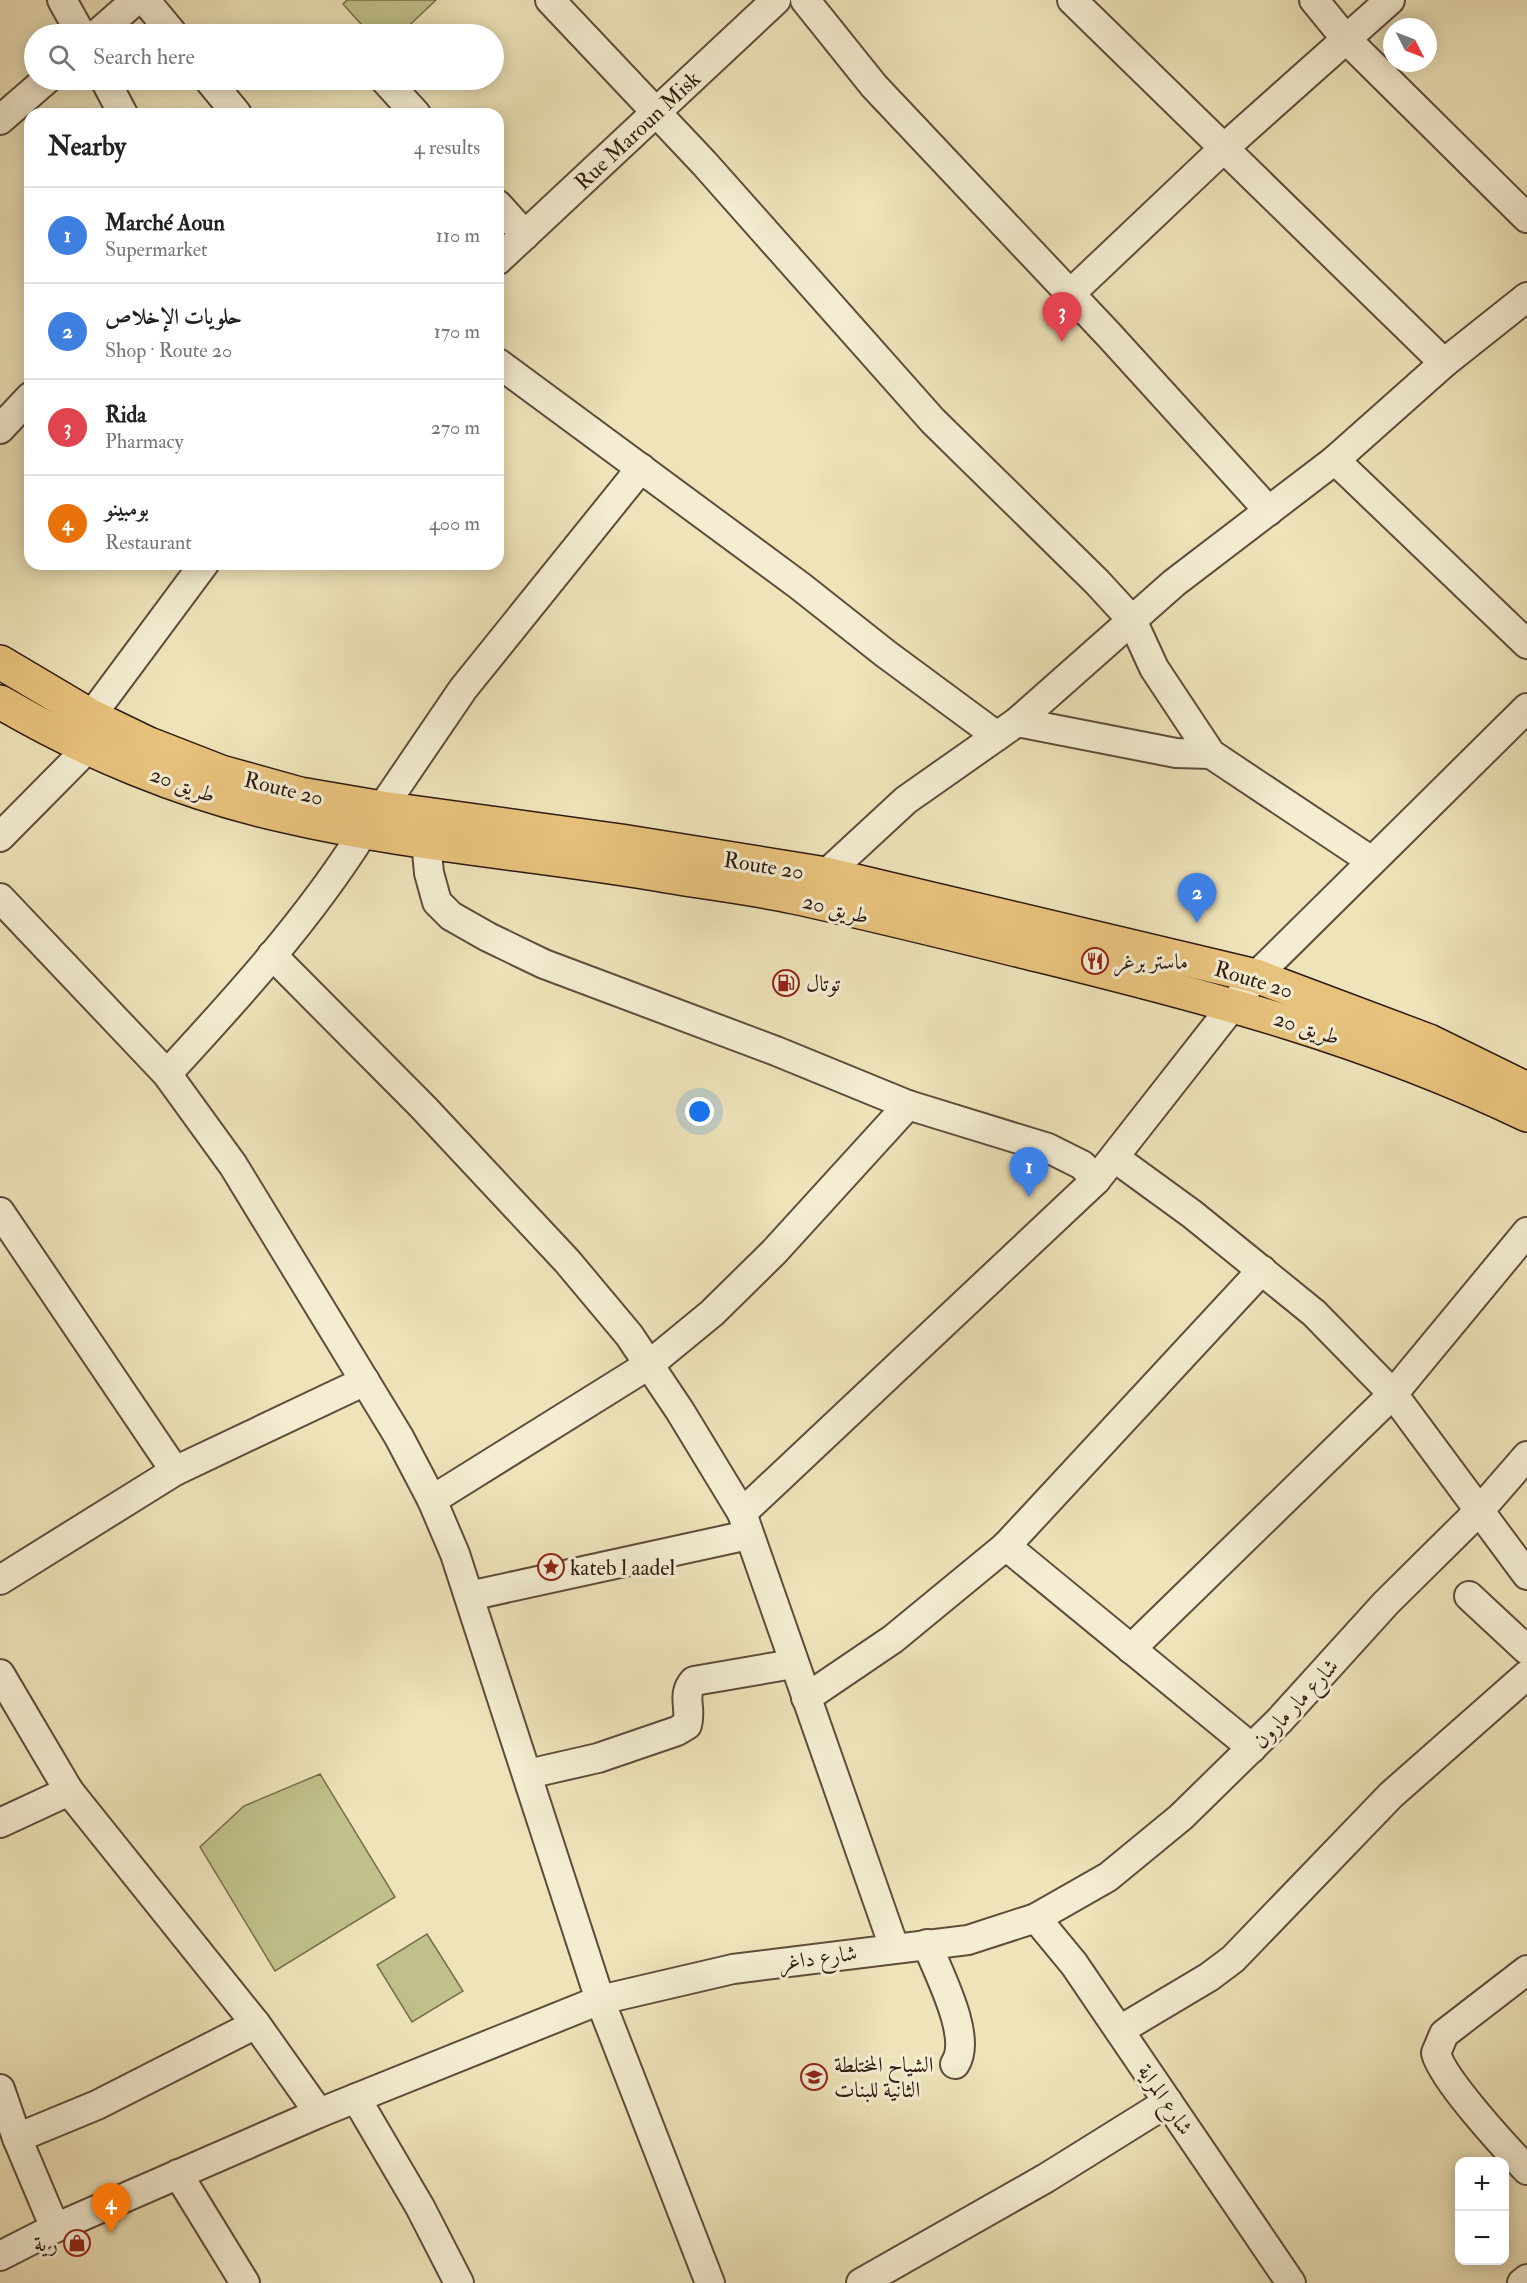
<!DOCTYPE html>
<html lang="en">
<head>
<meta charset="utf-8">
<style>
  body { margin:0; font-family:"IM FELL Double Pica",Amiri,serif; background:#f2f2f2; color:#222 }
  .controls { position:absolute; right:18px; bottom:18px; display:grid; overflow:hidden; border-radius:12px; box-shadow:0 3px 15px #0003 }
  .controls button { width:54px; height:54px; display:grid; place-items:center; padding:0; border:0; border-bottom:2px solid #e0e0e0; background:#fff; color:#222; font:30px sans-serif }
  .compass { position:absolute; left:1383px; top:18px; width:54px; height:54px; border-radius:50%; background:#fff; box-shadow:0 3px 15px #0003; rotate:132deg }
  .you { position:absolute; left:700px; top:1112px; width:21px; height:21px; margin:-15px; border:4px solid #fff; border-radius:50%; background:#1a73e8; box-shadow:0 0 0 9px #1a73e833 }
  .badge { display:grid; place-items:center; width:39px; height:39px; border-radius:50%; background:#2563eb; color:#fff; font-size:20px; font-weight:700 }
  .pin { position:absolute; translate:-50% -50px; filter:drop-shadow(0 2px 3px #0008) }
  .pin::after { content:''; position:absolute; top:32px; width:21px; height:18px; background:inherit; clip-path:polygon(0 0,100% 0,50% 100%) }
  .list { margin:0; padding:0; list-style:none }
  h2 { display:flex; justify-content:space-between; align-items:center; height:78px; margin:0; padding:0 24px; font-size:26px }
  h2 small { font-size:20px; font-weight:400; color:#767676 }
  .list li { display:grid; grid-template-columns:39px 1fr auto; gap:18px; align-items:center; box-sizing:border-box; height:96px; padding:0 24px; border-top:2px solid #e0e0e0 }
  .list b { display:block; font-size:22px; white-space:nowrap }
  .list p { margin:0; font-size:20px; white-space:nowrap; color:#767676 }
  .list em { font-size:20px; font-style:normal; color:#767676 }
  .icon { flex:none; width:33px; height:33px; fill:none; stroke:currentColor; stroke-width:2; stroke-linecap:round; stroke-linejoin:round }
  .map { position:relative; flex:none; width:1527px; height:2283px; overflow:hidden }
  .search { position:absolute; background:#fff; box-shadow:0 3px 15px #0003; left:24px; top:24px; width:480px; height:66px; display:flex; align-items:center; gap:15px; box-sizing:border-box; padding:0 21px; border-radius:33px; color:#767676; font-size:22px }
  .panel { position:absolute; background:#fff; box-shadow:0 3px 15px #0003; left:24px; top:108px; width:480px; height:462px; border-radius:18px }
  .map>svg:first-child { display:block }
  .green { fill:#c0c18a; stroke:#786e4e; stroke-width:1.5 }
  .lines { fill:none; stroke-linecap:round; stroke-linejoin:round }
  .minor-casing { stroke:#5f4c3b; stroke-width:32 }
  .major-casing { stroke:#2f1a11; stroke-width:36 }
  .minor { stroke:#f4edd2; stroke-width:28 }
  .major { stroke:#e7c27c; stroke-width:33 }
  .labels { text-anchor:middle; stroke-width:6; stroke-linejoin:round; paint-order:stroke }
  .street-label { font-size:22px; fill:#2f1a11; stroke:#f4edd2 }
  .poi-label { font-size:22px; fill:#2f1a11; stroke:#f4edd2; text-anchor:start }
</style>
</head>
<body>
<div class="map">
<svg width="1527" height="2283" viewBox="0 0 1527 2283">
  <rect width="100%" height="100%" fill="#eee3b9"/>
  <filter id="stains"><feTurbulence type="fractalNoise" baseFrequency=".00333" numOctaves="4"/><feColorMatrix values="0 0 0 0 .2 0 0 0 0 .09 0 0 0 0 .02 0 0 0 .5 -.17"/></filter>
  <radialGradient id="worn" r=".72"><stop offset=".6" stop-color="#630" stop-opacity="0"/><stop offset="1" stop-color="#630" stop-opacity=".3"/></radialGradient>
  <g class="green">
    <polygon points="347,0 436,0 400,34 370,34 343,4"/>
    <polygon points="320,1774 395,1897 275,1971 200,1847 244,1806"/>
    <polygon points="427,1934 463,1991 412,2022 377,1965"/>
  </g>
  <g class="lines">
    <defs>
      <g id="minor">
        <polyline points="62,0 81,34"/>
        <polyline points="145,0 173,34"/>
        <polyline points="550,0 704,163 933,421 1097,582 1132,620 1154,668 1211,754 1370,860"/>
        <polyline points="805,0 874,86 1109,335 1269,511"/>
        <polyline points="1072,0 1444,363"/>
        <polyline points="1314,0 1345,38 1527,218"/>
        <polyline points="97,34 136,0"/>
        <polyline points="105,80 123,114"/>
        <polyline points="209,80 237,114"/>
        <polyline points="385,80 416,114"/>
        <polyline points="0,120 46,80"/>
        <polyline points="498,205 525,235"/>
        <polyline points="498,260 776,0"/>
        <polyline points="1070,294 1223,149 1390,0"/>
        <polyline points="498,363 800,586 886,654 997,736"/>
        <polyline points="0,429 30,397"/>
        <polyline points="1335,460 1527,644"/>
        <polyline points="91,716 204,564"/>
        <polyline points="1017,722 1176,753 1211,754"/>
        <polyline points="382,808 463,689 641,468"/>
        <polyline points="0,837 89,747"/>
        <polyline points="426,841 429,873 437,902 451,916 488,937 544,964 776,1051 908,1105 1048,1148 1082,1165 1096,1180"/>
        <polyline points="826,874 906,800 1017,722 1174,583 1335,460 1444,363 1527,297"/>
        <polyline points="0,898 167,1074 233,1165 399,1437 432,1500 455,1554 600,2000 710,2283"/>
        <polyline points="272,955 423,1107 567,1261 629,1335 680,1411 742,1513 894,1947"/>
        <path d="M167,1074C237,998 309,919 364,831"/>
        <polyline points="1115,1158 1192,1214 1314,1313 1393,1394 1527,1575"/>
        <polyline points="0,1212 175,1471"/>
        <polyline points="432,1500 650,1364 712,1313 774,1252 908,1105"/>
        <polyline points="742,1513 1096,1180 1256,976 1527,708"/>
        <polyline points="1006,1546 1252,1748"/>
        <polyline points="0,1580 175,1471 365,1381"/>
        <polyline points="469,1596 748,1535"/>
        <polyline points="1469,1596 1527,1650"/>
        <polyline points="1131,1649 1393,1394 1527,1232"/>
        <polyline points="0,1674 69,1791 256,2024 319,2113"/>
        <polyline points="806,1698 893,1639 1006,1546 1262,1270"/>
        <path d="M528,1774L598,1758L677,1731L687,1725C692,1708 681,1695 694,1681L793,1664"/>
        <polyline points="0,1823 69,1791"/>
        <polyline points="1036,1918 1074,1964 1291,2283"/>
        <path d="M927,1944C938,1973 973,2037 955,2064"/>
        <path d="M1527,1970L1444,2034L1436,2053C1442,2079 1506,2148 1527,2170"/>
        <polyline points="1120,2030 1209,1977 1233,1959 1391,1795 1527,1675"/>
        <polyline points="0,2089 17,2138 97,2105 256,2024"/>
        <polyline points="356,2098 420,2207 459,2283"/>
        <polyline points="17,2138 55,2228"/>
        <polyline points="178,2174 245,2283"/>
        <polyline points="0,2256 55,2228 319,2113 600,2000 733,1969 968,1940 1036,1918 1108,1877 1181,1817 1279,1721 1386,1603 1480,1510 1527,1456"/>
        <polyline points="861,2283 1046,2178 1168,2102"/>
        <polyline points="1522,2283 1527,2279"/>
      </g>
      <g id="major">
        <polyline points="0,662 91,716 149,744 221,772 300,794 382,808 621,841 826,874 1256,976 1429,1041 1527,1089"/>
        <path d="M0,702C85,752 184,793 281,815C408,845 539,854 667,876C709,883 752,888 794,897C877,915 960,936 1042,956C1212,998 1369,1039 1527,1115"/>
      </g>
    </defs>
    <use href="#minor" class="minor-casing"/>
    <use href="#major" class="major-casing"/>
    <use href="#minor" class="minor"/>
    <use href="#major" class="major"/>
  </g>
  <defs>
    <symbol id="restaurant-ring" viewBox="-11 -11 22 22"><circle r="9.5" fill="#f4edd2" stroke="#8f2418" stroke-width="1.5"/><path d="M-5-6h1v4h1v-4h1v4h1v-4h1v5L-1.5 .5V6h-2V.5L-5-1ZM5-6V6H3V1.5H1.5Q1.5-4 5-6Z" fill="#8f2418"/></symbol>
    <symbol id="fuel-ring" viewBox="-11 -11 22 22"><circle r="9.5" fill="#f4edd2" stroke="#8f2418" stroke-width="1.5"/><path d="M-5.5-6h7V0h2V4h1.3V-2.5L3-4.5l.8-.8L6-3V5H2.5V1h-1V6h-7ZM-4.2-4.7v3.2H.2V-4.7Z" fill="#8f2418"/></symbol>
    <symbol id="sight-ring" viewBox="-11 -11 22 22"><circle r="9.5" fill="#f4edd2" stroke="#8f2418" stroke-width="1.5"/><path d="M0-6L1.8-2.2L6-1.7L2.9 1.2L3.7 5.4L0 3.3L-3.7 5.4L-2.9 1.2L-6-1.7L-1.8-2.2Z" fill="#8f2418"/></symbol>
    <symbol id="school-ring" viewBox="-11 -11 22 22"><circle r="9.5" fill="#f4edd2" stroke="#8f2418" stroke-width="1.5"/><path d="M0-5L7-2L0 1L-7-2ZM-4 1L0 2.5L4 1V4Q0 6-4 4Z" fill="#8f2418"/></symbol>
    <symbol id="shop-ring" viewBox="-11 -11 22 22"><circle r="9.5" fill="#f4edd2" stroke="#8f2418" stroke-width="1.5"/><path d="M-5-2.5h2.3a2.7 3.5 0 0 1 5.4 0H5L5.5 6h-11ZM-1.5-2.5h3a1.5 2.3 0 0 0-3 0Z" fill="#8f2418"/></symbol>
  </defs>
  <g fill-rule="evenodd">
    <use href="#restaurant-ring" x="1080" y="946" width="30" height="30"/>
    <use href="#fuel-ring" x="771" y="968" width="30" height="30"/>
    <use href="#sight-ring" x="536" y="1552" width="30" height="30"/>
    <use href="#school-ring" x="799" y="2062" width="30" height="30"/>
    <use href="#shop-ring" x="62" y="2228" width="30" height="30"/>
  </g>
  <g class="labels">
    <g class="street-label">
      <text transform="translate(637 130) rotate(-43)" y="8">Rue Maroun Misk</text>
      <text transform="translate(183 784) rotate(20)" y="8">طريق 20</text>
      <text transform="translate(284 788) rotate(14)" y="8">Route 20</text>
      <text transform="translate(764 865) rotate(9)" y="8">Route 20</text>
      <text transform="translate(836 908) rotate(14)" y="8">طريق 20</text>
      <text transform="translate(1254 979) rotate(17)" y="8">Route 20</text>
      <text transform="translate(1307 1027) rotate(18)" y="8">طريق 20</text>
      <text transform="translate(1295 1703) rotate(-47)" y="8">شارع مار مارون</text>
      <text transform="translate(818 1957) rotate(-8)" y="8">شارع داغر</text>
      <text transform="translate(1166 2099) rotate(56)" y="8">شارع المراية</text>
    </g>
    <g class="poi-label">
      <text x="1114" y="969">ماستر برغر</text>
      <text x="806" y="991">توتال</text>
      <text x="570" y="1575">kateb l aadel</text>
      <text x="834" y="2072">الشياح المختلطة<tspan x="834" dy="25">الثانية للبنات</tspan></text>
      <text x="58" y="2251" text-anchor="end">رية</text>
    </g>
  </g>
  <rect width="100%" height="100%" filter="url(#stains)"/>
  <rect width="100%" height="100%" fill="url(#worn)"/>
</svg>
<div class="controls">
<button>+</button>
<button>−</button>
</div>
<svg class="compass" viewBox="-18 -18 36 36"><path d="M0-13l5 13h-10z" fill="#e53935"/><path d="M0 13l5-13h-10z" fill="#767676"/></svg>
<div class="you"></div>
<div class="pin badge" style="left:1029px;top:1197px;background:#3f7fe0">1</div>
<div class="pin badge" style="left:1197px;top:923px;background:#3f7fe0">2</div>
<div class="pin badge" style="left:1062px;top:342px;background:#e0444e">3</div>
<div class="pin badge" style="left:111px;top:2233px;background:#e8710a">4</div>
<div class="search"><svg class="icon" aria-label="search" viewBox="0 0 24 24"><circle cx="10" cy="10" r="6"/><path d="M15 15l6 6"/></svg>Search here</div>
<section class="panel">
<h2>Nearby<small>4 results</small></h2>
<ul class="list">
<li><span class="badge" style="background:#3f7fe0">1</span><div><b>Marché Aoun</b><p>Supermarket</p></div><em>110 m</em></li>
<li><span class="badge" style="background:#3f7fe0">2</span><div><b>حلويات الإخلاص</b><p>Shop · Route 20</p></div><em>170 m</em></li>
<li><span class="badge" style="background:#e0444e">3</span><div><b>Rida</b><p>Pharmacy</p></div><em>270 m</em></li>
<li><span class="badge" style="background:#e8710a">4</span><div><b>بومبينو</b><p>Restaurant</p></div><em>400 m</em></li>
</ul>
</section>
</div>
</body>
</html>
